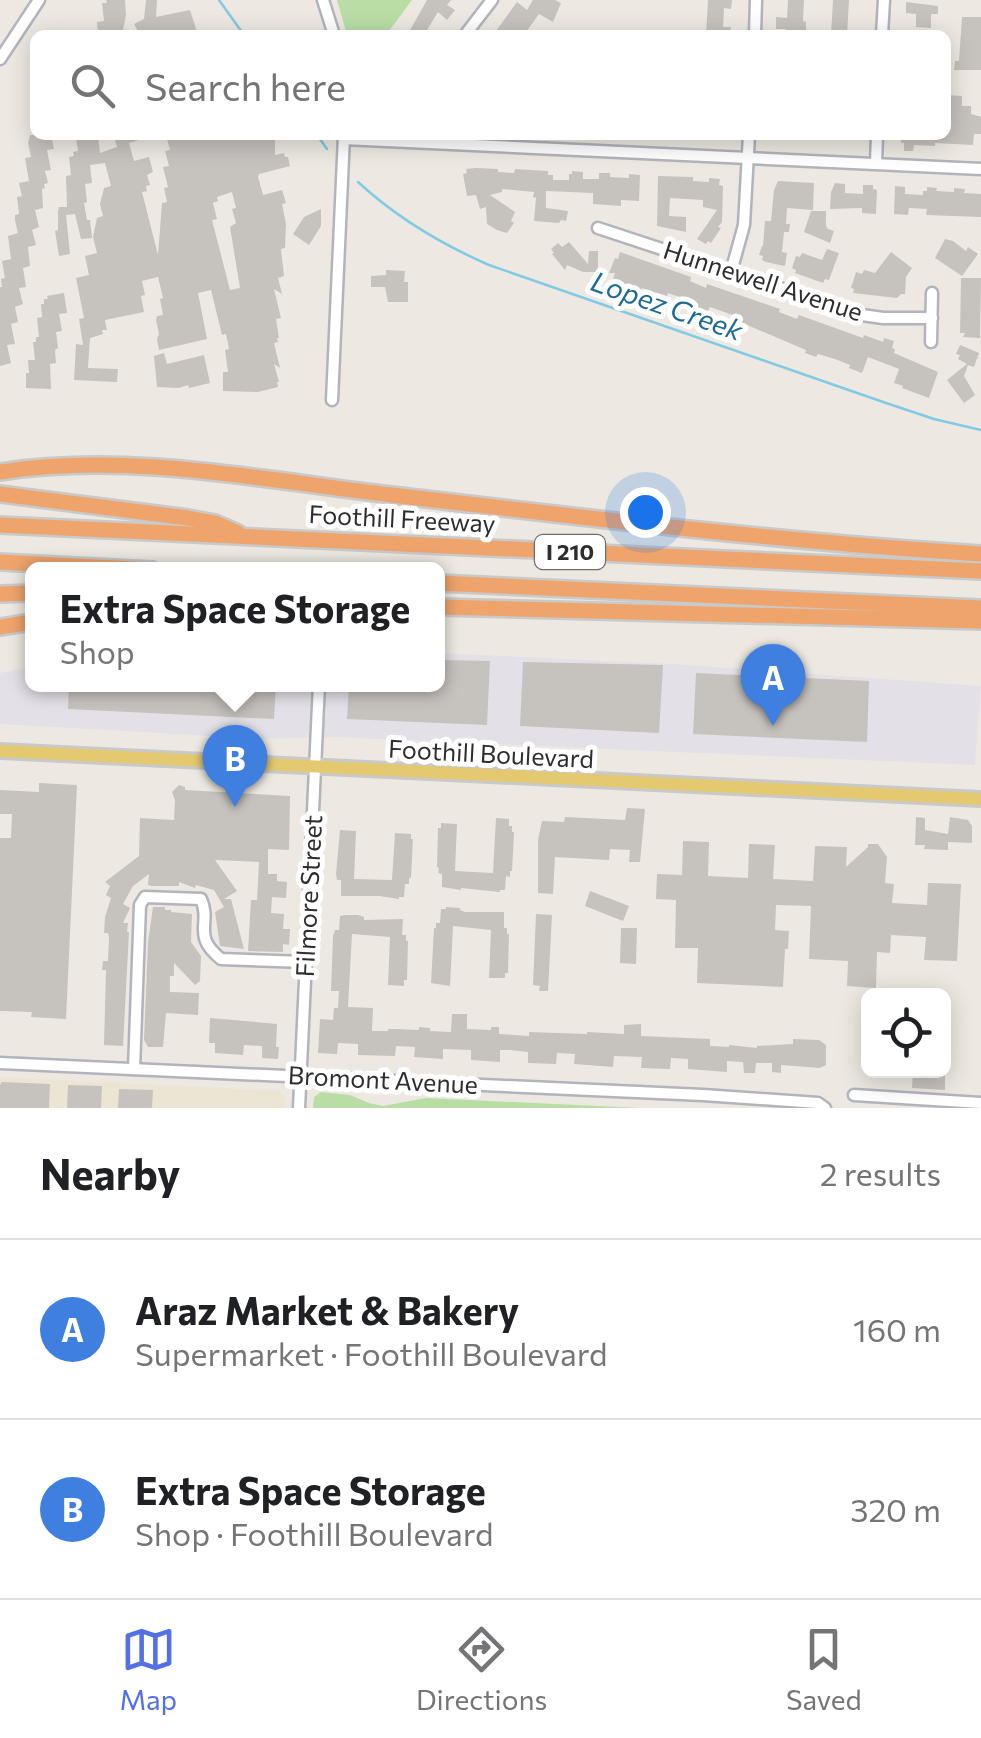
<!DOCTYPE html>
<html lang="en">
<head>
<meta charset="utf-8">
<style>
  body { margin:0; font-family:Commissioner,sans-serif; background:#f2f2f2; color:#202124 }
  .controls { position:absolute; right:30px; bottom:30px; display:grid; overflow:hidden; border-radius:15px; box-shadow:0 5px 25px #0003 }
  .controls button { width:90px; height:90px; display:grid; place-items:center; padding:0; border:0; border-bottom:2px solid #e0e0e0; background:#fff; color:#202124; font:50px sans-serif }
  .you { position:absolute; left:645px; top:512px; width:35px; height:35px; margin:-25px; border:8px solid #fff; border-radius:50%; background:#1a73e8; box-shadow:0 0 0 15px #1a73e833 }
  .badge { display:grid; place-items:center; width:65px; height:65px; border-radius:50%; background:#5470e9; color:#fff; font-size:32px; font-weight:700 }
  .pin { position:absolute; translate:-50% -82px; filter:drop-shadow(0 2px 5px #0008) }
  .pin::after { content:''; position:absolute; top:52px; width:35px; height:30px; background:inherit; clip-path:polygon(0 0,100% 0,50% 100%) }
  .popup { position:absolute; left:25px; top:562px; width:420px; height:130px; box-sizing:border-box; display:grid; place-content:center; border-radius:15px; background:#fff; filter:drop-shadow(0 2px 8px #0005); font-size:32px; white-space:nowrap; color:#757577 }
  .popup b { font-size:38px; color:#202124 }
  .popup::after { content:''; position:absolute; left:50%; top:100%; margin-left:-20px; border:20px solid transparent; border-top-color:#fff }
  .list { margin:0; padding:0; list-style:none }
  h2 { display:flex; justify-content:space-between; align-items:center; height:130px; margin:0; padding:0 40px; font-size:42px }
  h2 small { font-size:32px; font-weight:400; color:#757577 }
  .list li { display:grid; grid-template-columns:65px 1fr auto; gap:30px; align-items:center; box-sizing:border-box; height:180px; padding:0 40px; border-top:2px solid #e0e0e0 }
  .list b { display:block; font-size:38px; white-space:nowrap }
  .list p { margin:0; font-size:32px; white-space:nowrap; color:#757577 }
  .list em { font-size:32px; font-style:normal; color:#757577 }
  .icon { flex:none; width:55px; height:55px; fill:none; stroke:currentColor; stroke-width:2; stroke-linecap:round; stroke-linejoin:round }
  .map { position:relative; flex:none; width:981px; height:1108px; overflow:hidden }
  .search { position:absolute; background:#fff; box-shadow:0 5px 25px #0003; left:30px; right:30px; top:30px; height:110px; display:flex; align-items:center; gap:25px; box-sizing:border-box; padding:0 35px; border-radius:15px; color:#757577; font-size:38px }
  .sheet { height:490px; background:#fff }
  nav { display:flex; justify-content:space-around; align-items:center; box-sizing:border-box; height:140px; border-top:2px solid #e0e0e0; background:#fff; font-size:28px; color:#757577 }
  nav a { display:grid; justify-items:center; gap:5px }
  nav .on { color:#5470e9 }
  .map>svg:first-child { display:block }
  .industrial { fill:#e3e1e7 }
  .education { fill:#ede5d4 }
  .green { fill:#b8dea5 }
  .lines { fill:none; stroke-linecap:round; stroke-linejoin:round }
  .stream { stroke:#81cae4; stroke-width:2.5 }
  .building { fill:#c6c2be; fill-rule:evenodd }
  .minor-casing { stroke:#b2b4bc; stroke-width:15 }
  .major-casing { stroke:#c9c9c9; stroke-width:18 }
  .highway-casing { stroke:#c9c9c9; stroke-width:20 }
  .minor { stroke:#fff; stroke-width:10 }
  .major { stroke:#e4c971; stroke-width:12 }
  .highway { stroke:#efa46c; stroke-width:15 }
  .labels { text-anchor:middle; stroke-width:10; stroke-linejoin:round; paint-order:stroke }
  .shield { fill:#fff; stroke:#6d6d6d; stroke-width:2.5 }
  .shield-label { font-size:22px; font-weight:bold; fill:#2e2e2e }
  .street-label { font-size:25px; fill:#2e2e2e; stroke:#fff }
  .water-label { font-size:28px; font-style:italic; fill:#1c6b94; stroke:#fff }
</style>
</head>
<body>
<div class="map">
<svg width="981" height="1108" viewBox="0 0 981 1108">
  <rect width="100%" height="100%" fill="#ede9e2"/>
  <polygon class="industrial" points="438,653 673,664 981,686 975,765 333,737 263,739 0,724 0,673 32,667 32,684 438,684"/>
  <polygon class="education" points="0,1077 279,1091 285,1096 284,1108 0,1108"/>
  <g class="green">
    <polygon points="337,0 412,0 386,35 347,35"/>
    <polygon points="321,1092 350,1095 369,1103 383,1106 426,1098 640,1108 313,1108 314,1097"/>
  </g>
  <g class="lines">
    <g class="stream">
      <polyline points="219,0 244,35"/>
      <polyline points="317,135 327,149"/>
      <path d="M358,182C397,218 441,244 489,265L886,403L934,419L981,430"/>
    </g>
  </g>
  <g class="building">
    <polygon points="106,0 125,0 126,15 122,35 98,35 97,22 104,21 102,3 107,3"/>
    <polygon points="146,0 157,0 156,17 190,10 198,35 155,35 154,30 140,35 134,24 144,19"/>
    <polygon points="427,0 451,0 447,5 455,10 447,20 438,12 424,35 415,35 409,32"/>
    <polygon points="533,0 555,0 561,3 553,22 539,14 524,35 493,35 517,2 527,10"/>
    <polygon points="708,0 732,0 731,9 724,8 723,27 731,27 730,35 706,35"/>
    <polygon points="788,0 804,0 803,21 806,22 806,31 801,31 801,35 786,35 786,29 776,29 776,17 787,18"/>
    <polygon points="833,0 849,0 847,35 831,35"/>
    <polygon points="906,2 938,6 938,14 931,14 931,28 916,27 916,14 906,13"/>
    <polygon points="962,17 981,17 981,70 954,70 955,61 959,61"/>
    <polygon points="946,95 962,96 962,106 971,106 971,114 981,117 981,134 974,134 973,145 935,143 935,146 914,145 913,151 904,151 904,143 901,143 901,135 946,135"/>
    <polygon points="30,135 51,135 54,149 47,150 51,170 45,171 48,183 44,184 45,188 42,189 43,208 35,210 39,227 32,230 36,245 28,247 30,266 23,268 26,287 19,288 23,304 15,307 18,322 11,324 15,344 7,345 11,363 0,366 0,287 2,287 1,279 5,278 2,261 11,259 8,236 18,233 15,220 15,215 19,214 17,197 22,196 19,183 29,181 25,158 31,157 28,143"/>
    <path d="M80,135H98L100,153L117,147L114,137L148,135V137L129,143L134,161L149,157L153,172L147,175L150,185L146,186L147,191L142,192L158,255L162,203L167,202L164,188L168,187L163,167L169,166L165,151L170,150L166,135H275V155L284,153L285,157H288L290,166L259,174L258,177L263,195L282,190L286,203L282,204L286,224L285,248L281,249L284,276L278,278L282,294L274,289L281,318L276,319L279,338H277L278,342L274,343L280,368L274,364L279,382H277L278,387L258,392L223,391V372H228L225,350L229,349L226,334L222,335L211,290L198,293L207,339L159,350L157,339L159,334L156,320L157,316L163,315L160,299L163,298L158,277L142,281L145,295L141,296L144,312L105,320L107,330H102L103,334L90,338L88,368L118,369L117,382L74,380L76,344L83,345L79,319L84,318L76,278L89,275L85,256L97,253L93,237L97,218L103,216L100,204L104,188L111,186L105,163L90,165L92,183L85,184L87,202L84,203L87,220H90L92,238L81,239L75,214L66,215L70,254L59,256L55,231L58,230V211L59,207H67L66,176L71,175L69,157L74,156L73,152L78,151L76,138L80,137ZM232,192L236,208L232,209L236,223L230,227L240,288L230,290L212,220L217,219L213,203L218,201L217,197Z"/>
    <polygon points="476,168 498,169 498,172 514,173 515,169 548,171 548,175 553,175 553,180 569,180 569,174 572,174 572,171 583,172 583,179 599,179 599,173 610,173 610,177 629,178 629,174 640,175 639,201 621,200 621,206 593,204 593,193 546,191 546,208 568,211 566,221 561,220 559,223 534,221 536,198 533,197 534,192 502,189 502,192 490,195 515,212 511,221 514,223 507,233 497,230 487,224 486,207 480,209 476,195 467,196 463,174 467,173 466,169"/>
    <polygon points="658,176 693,177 693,181 709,182 709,178 720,179 719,185 723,186 722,222 718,227 721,228 711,243 708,241 706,244 697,239 717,210 703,207 703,200 670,198 669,216 686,217 686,232 657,226"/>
    <polygon points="778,181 814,183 813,210 787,208 786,224 790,224 789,232 784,232 782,252 787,253 785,266 766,262 762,260 763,256 759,255 762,246 763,246 765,221 771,221 774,190"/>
    <polygon points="835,183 845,184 845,193 863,194 863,185 873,185 873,189 877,190 876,214 862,213 862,208 830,209 831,192"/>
    <polygon points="895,186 905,187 905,194 923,195 923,191 927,191 927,187 937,188 936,191 954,192 954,188 965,189 964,193 981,194 981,217 926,215 927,209 909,208 908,215 894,214"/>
    <polygon points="321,209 321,226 309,245 293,234 304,217"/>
    <polygon points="811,211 826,211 826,226 828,229 834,231 830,243 804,232"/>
    <polygon points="945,239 953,241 966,251 968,247 978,254 962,276 935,258"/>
    <polygon points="569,242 588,264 589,251 598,251 598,272 583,272 567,265 565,270 552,254 554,253 551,249 558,243 562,247"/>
    <polygon points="827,249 839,253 829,280 825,279 823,283 795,273 796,270 792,268 796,256 800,257 802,253 822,260"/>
    <polygon points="620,252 691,277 690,281 706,288 707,284 780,309 779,312 797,319 799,315 863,338 864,335 883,342 884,338 894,341 892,348 895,349 894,353 938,372 929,398 902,388 903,386 894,383 899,369 868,357 862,373 849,368 850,365 835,359 818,354 816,357 805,353 806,350 740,322 741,318 710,307 706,316 695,312 697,303 668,293 667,296 642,288 641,290 613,280 615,273 609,273 615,258 618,259"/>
    <polygon points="891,252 912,268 906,277 905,294 901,294 897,298 853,293 854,289 851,288 856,272 862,274 864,270 875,273"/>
    <polygon points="386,270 405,271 404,282 408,282 408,302 388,302 385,287 371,287 371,276 386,275"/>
    <polygon points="961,278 981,278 980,338 963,337 965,333 960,333"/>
    <polygon points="64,293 67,313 59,314 62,331 56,332 58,348 55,350 56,363 50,364 51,389 26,388 26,373 29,373 28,360 35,360 33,342 36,342 36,337 39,337 37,318 42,317 41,304 44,304 44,299 48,299 47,296"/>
    <polygon points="960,345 979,353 974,367 968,365 964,376 975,395 964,403 947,380 967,364 958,359 960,355 956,354"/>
    <polygon points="164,353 167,364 204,355 210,383 189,388 188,385 179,388 157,387 154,356"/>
    <polygon points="438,660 490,661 487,725 347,719 349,684 438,684"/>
    <polygon points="523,662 663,665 659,733 520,726"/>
    <polygon points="696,673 869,681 867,742 693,734"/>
    <polygon points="69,684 276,684 274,719 68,709"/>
    <polygon points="39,783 77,785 66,1019 31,1017 32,1012 0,1011 0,838 11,838 12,814 0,814 0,790 39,792"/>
    <polygon points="179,785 185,787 185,790 290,796 289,850 268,849 268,874 277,874 277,881 287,882 286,898 272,897 271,913 284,914 283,929 290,929 289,945 283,944 283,952 248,951 251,900 257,900 259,862 215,860 237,891 224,899 231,899 244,949 220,946 215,912 224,907 214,890 196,885 195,888 179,882 179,886 152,886 148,885 149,874 133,886 123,904 130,908 123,923 128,923 127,932 129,932 123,1046 104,1045 106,970 102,970 103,961 108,961 109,937 108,933 104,933 105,917 111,898 106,895 110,886 105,882 139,856 140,818 174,820 175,800 172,792"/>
    <polygon points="627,808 645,809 640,862 629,862 630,850 610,849 609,860 555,857 553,894 538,893 538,840 542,821 564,822 565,817 625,820"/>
    <polygon points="916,817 925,818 925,830 948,834 950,817 968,820 972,826 972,843 948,842 948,850 924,849 925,845 915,845"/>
    <polygon points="496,818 509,819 509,826 512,826 512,832 514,832 512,871 510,871 510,877 506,876 505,890 500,890 500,892 461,888 461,890 442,887 442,874 438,873 439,868 437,867 438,828 441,828 441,823 457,824 455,871 493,873"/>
    <polygon points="340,830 356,831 354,879 392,880 395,833 411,834 411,839 413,839 411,878 409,878 409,884 405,884 404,897 399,897 399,899 379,896 341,896 341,880 337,880 336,874"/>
    <polygon points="683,841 709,842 708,876 748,878 749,844 775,845 773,879 813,881 815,846 847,847 846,867 868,847 868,844 878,844 887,857 885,883 894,884 892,903 927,905 928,883 961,884 957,961 924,960 926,937 891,935 890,953 877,952 876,988 847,986 848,961 809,959 811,906 776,905 775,930 789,931 788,949 785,949 783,987 697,983 698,948 675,948 676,900 656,899 657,874 682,875"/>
    <polygon points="590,891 629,906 623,921 585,906"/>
    <polygon points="153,907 165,907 165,910 171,910 171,912 192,914 191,942 201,956 200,981 195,985 174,963 174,976 170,976 170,992 199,993 198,1015 166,1013 163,1047 148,1047 144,1040 148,942"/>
    <polygon points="446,907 460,908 460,910 465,912 504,912 504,928 507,928 507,934 509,934 508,973 505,973 505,978 489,978 491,930 453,926 450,986 431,983 434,928 436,928 436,923 440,923 441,909 446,909"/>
    <polygon points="536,914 552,915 548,991 539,991 540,986 533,985"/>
    <polygon points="345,915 358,915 364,917 364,920 403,919 402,935 406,935 406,941 408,941 407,980 404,980 404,986 388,985 390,937 352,934 348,1007 373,1008 372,1031 388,1031 388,1029 396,1029 419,1030 419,1027 430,1028 430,1031 451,1032 452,1014 467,1014 467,1029 491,1030 491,1027 499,1027 499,1034 529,1036 529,1032 587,1034 587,1032 624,1034 624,1025 641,1024 641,1036 710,1039 710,1046 729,1047 729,1045 757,1048 757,1046 793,1044 793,1039 819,1040 826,1045 826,1065 820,1068 781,1065 781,1073 772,1072 772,1063 756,1063 755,1073 744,1073 743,1062 727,1061 727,1072 688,1069 688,1059 671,1058 670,1069 641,1068 642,1057 614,1056 613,1067 574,1064 575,1054 557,1053 556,1064 528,1063 528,1052 510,1050 500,1050 500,1062 471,1060 471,1050 443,1049 443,1059 414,1057 415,1047 396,1046 395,1056 358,1055 358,1044 338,1043 337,1054 318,1053 320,1019 333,1020 334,1008 338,1008 339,991 331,991 333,936 335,930 339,930 340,916"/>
    <polygon points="621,928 637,928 636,964 620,963"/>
    <polygon points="210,1018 277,1024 276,1047 279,1047 278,1059 262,1058 262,1046 244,1045 243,1055 215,1053 215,1043 209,1043"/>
    <polygon points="913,1071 945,1074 945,1090 912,1088"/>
    <polygon points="2,1082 50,1084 49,1108 0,1108 0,1085"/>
    <polygon points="68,1085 102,1086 101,1108 67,1108"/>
    <polygon points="119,1089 153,1090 152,1108 118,1108"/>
  </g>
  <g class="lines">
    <defs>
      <g id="minor">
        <polyline points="323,0 334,35"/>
        <polyline points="465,35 492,0"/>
        <polyline points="755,35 756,0"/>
        <polyline points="882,35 884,0"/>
        <polyline points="0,59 39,0"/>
        <polyline points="344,139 981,169"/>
        <polyline points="876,163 877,135"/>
        <polyline points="598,228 862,315 883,318 932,318"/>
        <polyline points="731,272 744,225 749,135"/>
        <polyline points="931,342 932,293"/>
        <polyline points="332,400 344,136"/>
        <polyline points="0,1063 703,1095 818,1103 825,1108"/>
        <path d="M134,1069L140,905L145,897L201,899C212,924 191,935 221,959L306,962"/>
        <polyline points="854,1095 981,1103"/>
        <polyline points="299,1108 319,684"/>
      </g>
      <polyline id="major" points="0,751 981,799"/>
      <g id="highway">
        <path d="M0,472C129,452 263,480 392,495C588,518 784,542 981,554"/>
        <polyline points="0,494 188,518 215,523 238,533"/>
        <polyline points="0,525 981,571"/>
        <polyline points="0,562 152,570"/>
        <polyline points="438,583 981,608"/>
        <polyline points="0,594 32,593"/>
        <polyline points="438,607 981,621"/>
        <polyline points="0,627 32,622"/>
      </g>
    </defs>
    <use href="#minor" class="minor-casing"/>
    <use href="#major" class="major-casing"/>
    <use href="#highway" class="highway-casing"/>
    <use href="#minor" class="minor"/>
    <use href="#major" class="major"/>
    <use href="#highway" class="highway"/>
  </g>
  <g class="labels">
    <rect class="shield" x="535" y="535" width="70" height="34" rx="8"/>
    <g class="shield-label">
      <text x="570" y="560">I 210</text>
    </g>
    <g class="street-label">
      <text transform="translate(763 281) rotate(18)" y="9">Hunnewell Avenue</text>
      <text transform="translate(402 519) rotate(3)" y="9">Foothill Freeway</text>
      <text transform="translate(491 754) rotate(3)" y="9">Foothill Boulevard</text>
      <text transform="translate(309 896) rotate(-87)" y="9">Filmore Street</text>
      <text transform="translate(383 1080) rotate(3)" y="9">Bromont Avenue</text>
    </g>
    <g class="water-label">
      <text transform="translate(667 306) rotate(19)" y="10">Lopez Creek</text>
    </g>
  </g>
</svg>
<div class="controls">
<button><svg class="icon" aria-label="locate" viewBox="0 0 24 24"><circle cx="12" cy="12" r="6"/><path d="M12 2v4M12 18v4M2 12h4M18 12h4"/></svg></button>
</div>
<div class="you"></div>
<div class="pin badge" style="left:773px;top:726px;background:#3f7fe0">A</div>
<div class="pin badge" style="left:235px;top:807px;background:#3f7fe0">B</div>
<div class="popup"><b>Extra Space Storage</b>Shop</div>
<div class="search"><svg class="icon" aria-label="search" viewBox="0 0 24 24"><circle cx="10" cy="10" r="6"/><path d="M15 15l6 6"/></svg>Search here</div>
</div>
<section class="sheet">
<h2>Nearby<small>2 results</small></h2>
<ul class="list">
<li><span class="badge" style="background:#3f7fe0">A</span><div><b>Araz Market &amp; Bakery</b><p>Supermarket · Foothill Boulevard</p></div><em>160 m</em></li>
<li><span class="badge" style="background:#3f7fe0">B</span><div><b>Extra Space Storage</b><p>Shop · Foothill Boulevard</p></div><em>320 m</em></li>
</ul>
</section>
<nav>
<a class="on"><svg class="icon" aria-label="map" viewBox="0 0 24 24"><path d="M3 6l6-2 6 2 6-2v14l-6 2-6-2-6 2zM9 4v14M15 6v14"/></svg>Map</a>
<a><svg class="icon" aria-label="directions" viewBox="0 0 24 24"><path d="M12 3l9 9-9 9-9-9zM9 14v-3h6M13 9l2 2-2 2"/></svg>Directions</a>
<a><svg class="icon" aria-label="saved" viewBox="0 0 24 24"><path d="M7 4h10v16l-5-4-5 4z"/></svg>Saved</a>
</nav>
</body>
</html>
